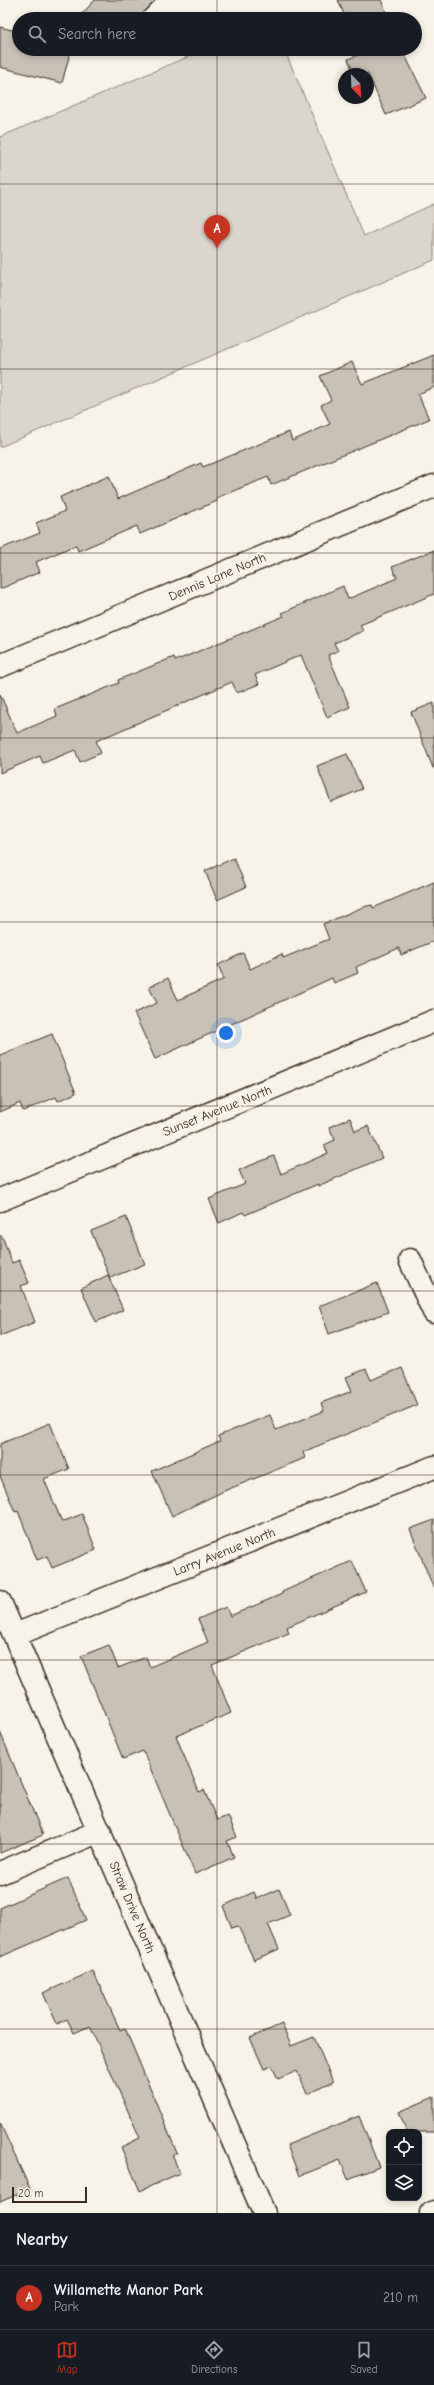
<!DOCTYPE html>
<html lang="en">
<head>
<meta charset="utf-8">
<style>
  body { margin:0; font-family:"Comic Neue",sans-serif; background:#242831; color:#f1f3f6 }
  .controls { position:absolute; right:12px; bottom:12px; display:grid; overflow:hidden; border-radius:8px; box-shadow:0 2px 6px #0003 }
  .controls button { width:36px; height:36px; display:grid; place-items:center; padding:0; border:0; border-bottom:1px solid #363941; background:#171b24; color:#f1f3f6; font:20px sans-serif }
  .compass { position:absolute; left:338px; top:68px; width:36px; height:36px; border-radius:50%; background:#171b24; box-shadow:0 2px 6px #0003; rotate:157deg }
  .scale { position:absolute; left:12px; bottom:10px; width:75px; box-sizing:border-box; padding-left:4px; border:2px solid #3b2a1e; border-top:0; font-size:11px; line-height:14px; white-space:nowrap; color:#3b2a1e; -webkit-text-stroke:3px #f7f3e8; paint-order:stroke }
  .you { position:absolute; left:226px; top:1033px; width:14px; height:14px; margin:-10px; border:3px solid #fff; border-radius:50%; background:#1a73e8; box-shadow:0 0 0 6px #1a73e833 }
  .badge { display:grid; place-items:center; width:26px; height:26px; border-radius:50%; background:#c8321e; color:#fff; font-size:13px; font-weight:700 }
  .pin { position:absolute; translate:-50% -33px; filter:drop-shadow(0 1px 2px #0008) }
  .pin::after { content:''; position:absolute; top:21px; width:14px; height:12px; background:inherit; clip-path:polygon(0 0,100% 0,50% 100%) }
  .list { margin:0; padding:0; list-style:none }
  h2 { display:flex; justify-content:space-between; align-items:center; height:52px; margin:0; padding:0 16px; font-size:17px }
  h2 small { font-size:13px; font-weight:400; color:#9ea1a6 }
  .list li { display:grid; grid-template-columns:26px 1fr auto; gap:12px; align-items:center; box-sizing:border-box; height:64px; padding:0 16px; border-top:1px solid #363941 }
  .list b { display:block; font-size:15px; white-space:nowrap }
  .list p { margin:0; font-size:13px; white-space:nowrap; color:#9ea1a6 }
  .list em { font-size:13px; font-style:normal; color:#9ea1a6 }
  .icon { flex:none; width:22px; height:22px; fill:none; stroke:currentColor; stroke-width:2; stroke-linecap:round; stroke-linejoin:round }
  .map { position:relative; flex:none; width:434px; height:2213px; overflow:hidden }
  .search { position:absolute; background:#171b24; box-shadow:0 2px 6px #0003; left:12px; right:12px; top:12px; height:44px; display:flex; align-items:center; gap:10px; box-sizing:border-box; padding:0 14px; border-radius:22px; color:#9ea1a6; font-size:15px }
  .sheet { height:116px; background:#171b24 }
  nav { display:flex; justify-content:space-around; align-items:center; box-sizing:border-box; height:56px; border-top:1px solid #363941; background:#171b24; font-size:11px; color:#9ea1a6 }
  nav a { display:grid; justify-items:center; gap:2px }
  nav .on { color:#c8321e }
  .map>svg:first-child { display:block }
  .green { fill:#dbd6cb; stroke:#8b8074 }
  .building { fill:#c8c1b6; stroke:#3b2a1e }
  .lines { fill:none; stroke-linecap:round; stroke-linejoin:round }
  .street-casing { stroke:#3b2a1e; stroke-width:25 }
  .street { stroke:#f7f3e8; stroke-width:22 }
  .grid { fill:none; stroke:#3b2a1e; stroke-width:1; stroke-opacity:0.55 }
  .labels { text-anchor:middle; stroke-width:4; stroke-linejoin:round; paint-order:stroke }
  .street-label { font-size:13px; fill:#3b2a1e; stroke:#f7f3e8 }
</style>
</head>
<body>
<div class="map">
<svg width="434" height="2213" viewBox="0 0 434 2213">
  <rect width="100%" height="100%" fill="#f7f3e8"/>
  <filter id="ink" filterUnits="userSpaceOnUse"><feTurbulence type="fractalNoise" baseFrequency=".025" numOctaves="2"/><feDisplacementMap in="SourceGraphic" scale="8" xChannelSelector="R" yChannelSelector="G"/><feConvolveMatrix kernelMatrix="1 2 1 2 8 2 1 2 1" color-interpolation-filters="sRGB"/></filter>
  <g filter="url(#ink)">
    <polygon class="green" points="206,49 284,49 364,236 434,204 434,260 0,447 0,137"/>
    <g class="building">
      <polygon points="95,0 156,0 137,19 77,19"/>
      <polygon points="338,0 381,0 389,19 346,19"/>
      <polygon points="0,27 19,32 19,49 71,49 62,83 0,67"/>
      <polygon points="359,49 402,49 426,98 386,115 368,74 354,74 348,59 361,54"/>
      <polygon points="434,355 434,387 418,394 429,419 271,485 268,477 216,498 217,501 140,534 137,526 78,551 76,545 36,562 40,572 0,589 0,549 40,533 36,523 65,511 60,497 109,476 118,499 201,463 203,467 289,432 292,441 330,424 321,405 331,400 320,376 352,362 362,384"/>
      <polygon points="434,550 434,594 360,625 363,631 334,643 338,651 328,655 350,707 327,717 301,655 255,675 259,684 237,693 232,682 96,741 101,753 80,762 75,750 43,763 40,756 0,773 0,694 17,733 57,716 55,709 119,683 118,680 174,657 175,661 284,616 282,613 343,586 348,599 397,578 392,567"/>
      <polygon points="434,703 434,768 433,768 411,712"/>
      <polygon points="347,754 362,789 331,802 317,766"/>
      <polygon points="234,858 246,887 217,900 205,871"/>
      <polygon points="434,882 434,941 401,955 399,948 356,967 358,973 334,983 332,978 155,1059 134,1013 157,1003 149,987 168,978 178,1000 224,979 218,965 243,953 250,969 282,954 283,958 329,939 323,924 363,907 372,905 373,908"/>
      <polygon points="52,1034 76,1093 58,1101 56,1097 23,1111 20,1103 0,1112 0,1055"/>
      <polygon points="350,1118 355,1131 368,1126 382,1158 318,1186 318,1184 245,1215 243,1212 219,1223 209,1199 245,1184 239,1170 274,1156 281,1174 328,1153 324,1145 335,1140 329,1127"/>
      <polygon points="126,1217 145,1264 110,1278 91,1231"/>
      <polygon points="0,1236 2,1236 12,1263 19,1260 29,1283 21,1286 35,1322 0,1336"/>
      <polygon points="108,1275 123,1310 96,1322 81,1288"/>
      <polygon points="377,1283 388,1312 329,1334 319,1306"/>
      <polygon points="402,1368 417,1405 303,1452 305,1458 224,1491 172,1516 152,1471 220,1441 218,1436 270,1415 276,1430 324,1411 321,1403 352,1391 346,1377 366,1369 371,1380"/>
      <polygon points="50,1423 69,1469 44,1479 62,1522 82,1514 96,1550 52,1568 47,1556 37,1560 18,1511 15,1512 0,1476 0,1444"/>
      <polygon points="434,1520 434,1587 433,1587 410,1529"/>
      <polygon points="352,1561 366,1592 287,1627 289,1633 212,1665 231,1713 176,1736 199,1792 204,1790 217,1820 228,1816 237,1837 227,1841 234,1857 195,1874 143,1751 123,1759 81,1656 109,1645 118,1668 146,1657 150,1667 208,1642 198,1619 226,1607 230,1616 282,1594 282,1592"/>
      <polygon points="0,1732 43,1835 0,1853"/>
      <polygon points="68,1878 86,1920 0,1957 0,1908"/>
      <polygon points="279,1889 290,1915 268,1924 279,1949 254,1960 238,1926 232,1928 223,1906 254,1892 257,1899"/>
      <polygon points="93,1971 120,2030 125,2028 177,2153 172,2155 180,2173 140,2191 121,2147 140,2138 90,2026 74,2033 67,2019 57,2024 43,1993"/>
      <polygon points="282,2024 291,2046 314,2037 333,2082 307,2094 297,2071 278,2079 272,2066 264,2069 250,2038"/>
      <polygon points="434,2097 434,2132 407,2132 399,2112"/>
      <polygon points="359,2116 379,2167 348,2179 340,2160 299,2176 287,2145"/>
      <polygon points="0,2123 30,2189 0,2202"/>
    </g>
    <g class="lines">
      <defs>
        <g id="street">
          <polyline points="0,666 434,486"/>
          <polyline points="0,1200 434,1021"/>
          <polyline points="410,1260 434,1312"/>
          <polyline points="0,1602 264,2213"/>
          <polyline points="15,1635 434,1467"/>
          <polyline points="0,1873 100,1831"/>
          <polyline points="431,2213 434,2212"/>
        </g>
      </defs>
      <use href="#street" class="street-casing"/>
      <use href="#street" class="street"/>
    </g>
  </g>
  <path class="grid" d="M217,0V19M217,49V2213M0,184H434M0,369H434M0,553H434M0,738H434M0,922H434M0,1106H434M0,1291H434M0,1475H434M0,1660H434M0,1844H434M0,2029H434"/>
  <g class="labels">
    <g class="street-label">
      <text transform="translate(217 576) rotate(-23)" y="5">Dennis Lane North</text>
      <text transform="translate(217 1110) rotate(-22)" y="5">Sunset Avenue North</text>
      <text transform="translate(224 1551) rotate(-22)" y="5">Larry Avenue North</text>
      <text transform="translate(133 1907) rotate(67)" y="5">Straw Drive North</text>
    </g>
  </g>
</svg>
<div class="controls">
<button><svg class="icon" aria-label="locate" viewBox="0 0 24 24"><circle cx="12" cy="12" r="6"/><path d="M12 2v4M12 18v4M2 12h4M18 12h4"/></svg></button>
<button><svg class="icon" aria-label="layers" viewBox="0 0 24 24"><path d="M12 4l9 5-9 5-9-5zM3 14l9 5 9-5"/></svg></button>
</div>
<svg class="compass" viewBox="-18 -18 36 36"><path d="M0-13l5 13h-10z" fill="#e53935"/><path d="M0 13l5-13h-10z" fill="#9ea1a6"/></svg>
<div class="scale">20 m</div>
<div class="you"></div>
<div class="pin badge" style="left:217px;top:248px">A</div>
<div class="search"><svg class="icon" aria-label="search" viewBox="0 0 24 24"><circle cx="10" cy="10" r="6"/><path d="M15 15l6 6"/></svg>Search here</div>
</div>
<section class="sheet">
<h2>Nearby<small></small></h2>
<ul class="list">
<li><span class="badge">A</span><div><b>Willamette Manor Park</b><p>Park</p></div><em>210 m</em></li>
</ul>
</section>
<nav>
<a class="on"><svg class="icon" aria-label="map" viewBox="0 0 24 24"><path d="M3 6l6-2 6 2 6-2v14l-6 2-6-2-6 2zM9 4v14M15 6v14"/></svg>Map</a>
<a><svg class="icon" aria-label="directions" viewBox="0 0 24 24"><path d="M12 3l9 9-9 9-9-9zM9 14v-3h6M13 9l2 2-2 2"/></svg>Directions</a>
<a><svg class="icon" aria-label="saved" viewBox="0 0 24 24"><path d="M7 4h10v16l-5-4-5 4z"/></svg>Saved</a>
</nav>
</body>
</html>
